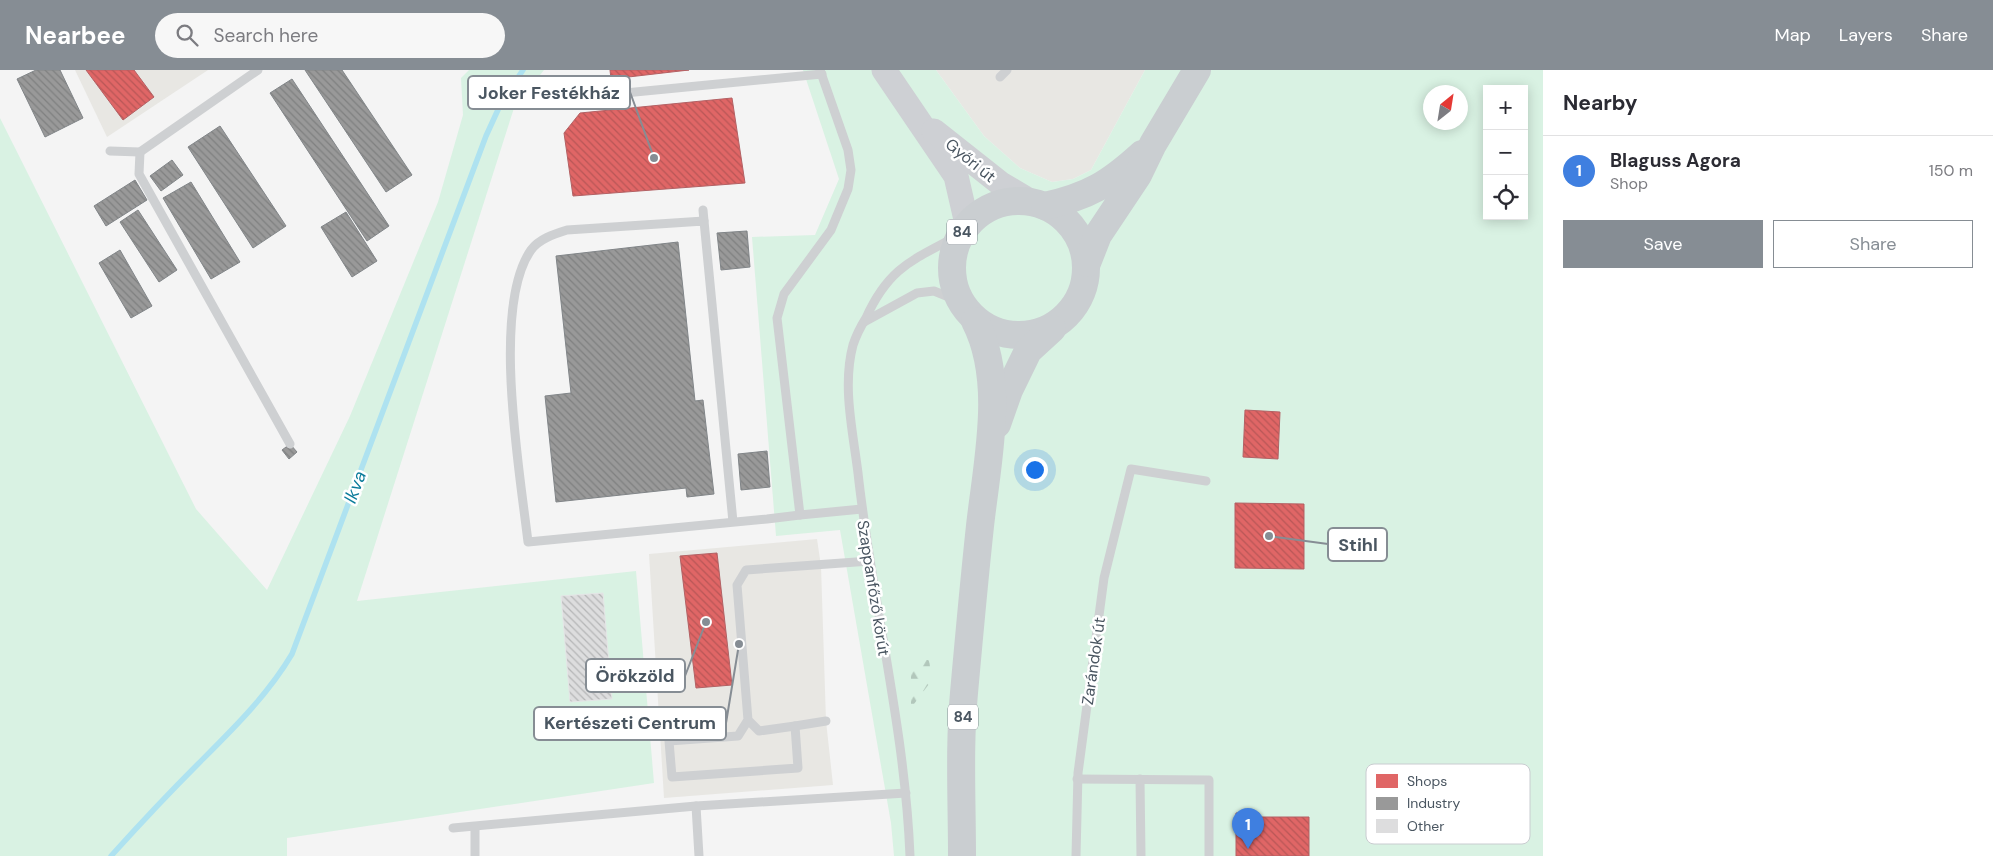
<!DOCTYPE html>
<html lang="en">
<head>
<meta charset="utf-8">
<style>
  body { margin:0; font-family:"DM Sans",sans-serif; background:#f7f7f7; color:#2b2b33 }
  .controls { position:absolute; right:15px; top:15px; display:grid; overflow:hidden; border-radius:0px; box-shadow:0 2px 12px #0003 }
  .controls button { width:45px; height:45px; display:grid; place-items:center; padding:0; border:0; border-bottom:1px solid #e1e1e2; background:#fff; color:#2b2b33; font:25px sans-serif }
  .compass { position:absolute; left:1423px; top:15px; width:45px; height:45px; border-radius:50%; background:#fff; box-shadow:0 2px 12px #0003; rotate:30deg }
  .you { position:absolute; left:1034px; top:399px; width:18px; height:18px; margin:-12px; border:4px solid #fff; border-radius:50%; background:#1a73e8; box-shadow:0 0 0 8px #1a73e833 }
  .badge { display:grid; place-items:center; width:32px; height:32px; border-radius:50%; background:#868d94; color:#fff; font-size:16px; font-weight:700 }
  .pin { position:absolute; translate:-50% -41px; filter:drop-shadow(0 1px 2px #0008) }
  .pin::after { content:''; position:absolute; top:26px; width:18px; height:15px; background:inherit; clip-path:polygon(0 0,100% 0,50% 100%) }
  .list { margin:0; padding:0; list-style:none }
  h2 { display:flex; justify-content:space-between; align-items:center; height:65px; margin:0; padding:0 20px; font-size:21px }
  h2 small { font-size:16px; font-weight:400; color:#7c7c81 }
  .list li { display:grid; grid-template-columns:32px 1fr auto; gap:15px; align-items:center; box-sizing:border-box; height:70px; padding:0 20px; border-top:1px solid #e1e1e2 }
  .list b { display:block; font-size:19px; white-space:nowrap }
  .list p { margin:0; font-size:16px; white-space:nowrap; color:#7c7c81 }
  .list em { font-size:16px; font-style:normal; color:#7c7c81 }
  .actions { display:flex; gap:10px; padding:15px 20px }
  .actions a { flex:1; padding:11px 0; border:1px solid #868d94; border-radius:0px; text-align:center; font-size:18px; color:#868d94 }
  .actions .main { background:#868d94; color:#fff }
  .icon { flex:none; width:28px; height:28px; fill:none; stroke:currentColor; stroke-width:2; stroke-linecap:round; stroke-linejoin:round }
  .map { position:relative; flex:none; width:1543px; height:786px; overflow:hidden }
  header { display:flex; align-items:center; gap:30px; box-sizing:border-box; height:70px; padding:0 25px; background:#868d94; color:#fff }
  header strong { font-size:24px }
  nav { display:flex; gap:28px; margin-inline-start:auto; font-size:18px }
  .search { width:350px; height:45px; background:#f7f7f7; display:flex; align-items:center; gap:12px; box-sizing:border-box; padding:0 18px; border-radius:28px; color:#7c7c81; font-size:19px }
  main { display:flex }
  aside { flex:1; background:#fff }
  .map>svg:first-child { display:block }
  .commercial { fill:#e8e7e3 }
  .green { fill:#d9f2e3; fill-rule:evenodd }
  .forest { fill:url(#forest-firs) }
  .shops { fill:url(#shops-back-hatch); stroke:#b36164 }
  .industry { fill:url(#industry-back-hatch); stroke:#818588 }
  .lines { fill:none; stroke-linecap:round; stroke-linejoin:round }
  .stream { stroke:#aee2f0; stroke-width:5.5 }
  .building { fill:url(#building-back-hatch); stroke:#e5e6e7 }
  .service { stroke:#ced0d2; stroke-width:9 }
  .secondary { stroke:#ced0d4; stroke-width:25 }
  .primary { stroke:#caced1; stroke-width:28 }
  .labels { text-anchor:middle; stroke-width:5; stroke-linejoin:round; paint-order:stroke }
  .shield { fill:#fff; stroke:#808990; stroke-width:1 }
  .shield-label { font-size:15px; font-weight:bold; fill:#4a5661 }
  .street-label { font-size:16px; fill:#4a5661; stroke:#fff }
  .water-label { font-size:18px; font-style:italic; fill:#0c7c9b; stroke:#fff }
  .key { fill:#fff; stroke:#c9ccd0; stroke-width:1 }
  .key-label { font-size:14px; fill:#4a5661 }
  .leader { fill:none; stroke:#868d94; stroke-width:2 }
  .callout-dot { fill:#868d94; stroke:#fff; stroke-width:2 }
  .callout { fill:#fff; stroke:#868d94; stroke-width:2 }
  .callout-label { font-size:18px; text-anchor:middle; font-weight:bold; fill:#4a5661 }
</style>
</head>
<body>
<header>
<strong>Nearbee</strong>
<div class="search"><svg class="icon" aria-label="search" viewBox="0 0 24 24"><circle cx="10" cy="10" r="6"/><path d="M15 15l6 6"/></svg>Search here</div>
<nav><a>Map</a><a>Layers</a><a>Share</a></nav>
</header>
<main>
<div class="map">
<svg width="1543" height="786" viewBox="0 0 1543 786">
  <defs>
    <pattern id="forest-firs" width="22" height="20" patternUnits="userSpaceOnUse" patternTransform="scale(1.25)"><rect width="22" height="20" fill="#d9f2e3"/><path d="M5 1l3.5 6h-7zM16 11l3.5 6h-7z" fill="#b2c7bb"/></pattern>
    <pattern id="shops-back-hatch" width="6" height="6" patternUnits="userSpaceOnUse" patternTransform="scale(1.25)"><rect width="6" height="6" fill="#e06666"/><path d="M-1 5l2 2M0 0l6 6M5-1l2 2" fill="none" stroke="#b85757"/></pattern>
    <pattern id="industry-back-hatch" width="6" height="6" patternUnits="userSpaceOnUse" patternTransform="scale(1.25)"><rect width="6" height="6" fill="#999"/><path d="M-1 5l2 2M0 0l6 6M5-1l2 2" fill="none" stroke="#7f8080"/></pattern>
    <pattern id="building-back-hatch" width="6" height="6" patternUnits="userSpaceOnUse" patternTransform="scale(1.25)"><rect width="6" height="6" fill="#ddddde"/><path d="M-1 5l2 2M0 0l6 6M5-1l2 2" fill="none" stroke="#b5b6b7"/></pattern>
  </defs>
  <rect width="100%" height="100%" fill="#f4f4f4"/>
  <g class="commercial">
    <polygon points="75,0 208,0 107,67"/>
    <polygon points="936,0 1145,0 1091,100 1073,109 1052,112 1020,98 984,66"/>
    <polygon points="817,469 821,496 826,651 833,715 664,728 649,484"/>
  </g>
  <g class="green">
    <polygon points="469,0 544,0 514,38 357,531 636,501 654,713 287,768 287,786 0,786 0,48 196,439 267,520 350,346 438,132 463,45 461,8"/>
    <path d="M803,0H936L984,66L1020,98L1052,112L1073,109L1091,100L1145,0H1543V786H894L891,753L840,460L776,466L752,167L815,165L839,109ZM1487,19H1524V146H1487ZM1430,22H1460V52H1430Z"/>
  </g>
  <polygon class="forest" points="929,590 932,610 911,638 911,590"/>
  <g class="shops">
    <polygon points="86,0 134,0 154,27 123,50"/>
    <polygon points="610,0 689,0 611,9"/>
    <polygon points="732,28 745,113 573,126 564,63 580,43"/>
    <polygon points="1245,340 1280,342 1278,389 1243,387"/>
    <polygon points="1235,433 1304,434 1304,499 1235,498"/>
    <polygon points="717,483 732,615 696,618 680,486"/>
    <polygon points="1236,743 1259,743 1259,747 1309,747 1309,786 1236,786"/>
  </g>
  <g class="industry">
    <polygon points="36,0 60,0 83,48 45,67 17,9"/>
    <polygon points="305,0 342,0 412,105 386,122"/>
    <polygon points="292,9 389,156 367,171 270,23"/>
    <polygon points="220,56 286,156 253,178 188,77"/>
    <polygon points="172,90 183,105 161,121 150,106"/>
    <polygon points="135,110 147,130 106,156 94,136"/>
    <polygon points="191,112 240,192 211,209 163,128"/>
    <polygon points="138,140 177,200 159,212 120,152"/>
    <polygon points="346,142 377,191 352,207 321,157"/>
    <polygon points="747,161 750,197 721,200 717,163"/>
    <polygon points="678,172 695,331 703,330 714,424 687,427 686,418 556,432 545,326 571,323 556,186"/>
    <polygon points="120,180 152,236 131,248 99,193"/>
    <polygon points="290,374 297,382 289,389 282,380"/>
    <polygon points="767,381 770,417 741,420 738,384"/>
  </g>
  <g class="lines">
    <path class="stream" d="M111,786C139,755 168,724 198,694C232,660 267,626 292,584L486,66L502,31L523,0"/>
  </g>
  <polygon class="building" points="603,523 612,629 570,632 561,526"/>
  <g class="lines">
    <g class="service">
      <polyline points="820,0 848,80 851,100 848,119 831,160 784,224 777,248 800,445 862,439"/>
      <polyline points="1000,7 1007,0"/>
      <polyline points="532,32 822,4"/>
      <polyline points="110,81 140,82 258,0"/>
      <polyline points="140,82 139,104 290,374"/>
      <polyline points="703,140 704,151"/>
      <polyline points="864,252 917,223 934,221 961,232"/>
      <path d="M733,452L704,151L567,160C554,164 539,169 531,180C491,237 520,403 528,472L767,449L800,445"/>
      <polyline points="748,650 759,661 795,656 798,698 672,707 669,671 738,666 748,650 737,515 746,500 870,491"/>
      <polyline points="795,656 826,651"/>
      <polyline points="1077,709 1209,710 1209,786"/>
      <polyline points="1140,709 1141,786"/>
      <polyline points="696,736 699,786"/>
      <polyline points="453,758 696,736 906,723"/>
      <polyline points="475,786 475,758"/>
      <path d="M910,786C905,658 872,531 858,403C853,362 842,316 853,275C856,266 861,256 866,248C889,197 913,190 959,165"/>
      <polyline points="1076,786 1078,703 1104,508 1131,399 1206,411"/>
    </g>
    <g class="secondary">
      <polyline points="884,0 956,106 967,154"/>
      <polyline points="934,61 1001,114 1033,133"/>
    </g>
    <g class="primary">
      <circle cx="1019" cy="198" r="67"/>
      <path d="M1045,136C1089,126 1109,114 1142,84"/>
      <polyline points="1087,193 1098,165 1138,105 1153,74 1197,0"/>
      <polyline points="997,354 1009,320 1028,281 1052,259"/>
      <path d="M962,786C962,732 959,676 964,623C969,567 974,512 980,456C987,392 1006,311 975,251"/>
    </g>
  </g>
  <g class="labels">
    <g class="shield">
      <rect x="947" y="149.5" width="30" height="25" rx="4"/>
      <rect x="948" y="634.5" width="30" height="25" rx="4"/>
    </g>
    <g class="shield-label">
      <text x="962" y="167">84</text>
      <text x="963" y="652">84</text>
    </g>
    <g class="street-label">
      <text transform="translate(971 90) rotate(39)" y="6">Győri út</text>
      <text transform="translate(874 518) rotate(81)" y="6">Szappanfőző körút</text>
      <text transform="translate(1093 591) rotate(-82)" y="6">Zarándok út</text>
    </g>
    <g class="water-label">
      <text transform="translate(355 417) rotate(-70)" y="6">Ikva</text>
    </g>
  </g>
  <rect x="1366" y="694" width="164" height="80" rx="8" class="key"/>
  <rect x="1376" y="704" width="22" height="14" fill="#e06666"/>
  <rect x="1376" y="727" width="22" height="13" fill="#999"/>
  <rect x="1376" y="749" width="22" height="14" fill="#ddddde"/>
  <g class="key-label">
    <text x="1407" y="716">Shops</text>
    <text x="1407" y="738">Industry</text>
    <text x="1407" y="761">Other</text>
  </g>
  <path class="leader" d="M654 88L630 22M1269 466L1328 474M706 552L685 606M739 574L726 653"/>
  <g class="callout-dot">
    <circle cx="654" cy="88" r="5"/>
    <circle cx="1269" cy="466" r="5"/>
    <circle cx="706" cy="552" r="5"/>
    <circle cx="739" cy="574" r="5"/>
  </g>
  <g class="callout">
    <rect x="468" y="6" width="162" height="33" rx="5"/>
    <rect x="1328" y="458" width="59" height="33" rx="5"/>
    <rect x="586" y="589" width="99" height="33" rx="5"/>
    <rect x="534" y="637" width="192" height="33" rx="5"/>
  </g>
  <g class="callout-label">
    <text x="549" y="29">Joker Festékház</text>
    <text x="1358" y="481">Stihl</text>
    <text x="635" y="612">Örökzöld</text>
    <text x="630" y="659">Kertészeti Centrum</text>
  </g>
</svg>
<div class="controls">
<button>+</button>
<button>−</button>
<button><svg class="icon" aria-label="locate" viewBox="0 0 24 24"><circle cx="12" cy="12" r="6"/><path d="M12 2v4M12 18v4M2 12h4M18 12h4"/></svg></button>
</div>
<svg class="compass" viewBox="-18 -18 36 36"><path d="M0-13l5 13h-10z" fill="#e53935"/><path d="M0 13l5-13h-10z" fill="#7c7c81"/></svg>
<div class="you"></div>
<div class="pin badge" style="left:1248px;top:779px;background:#3f7fe0">1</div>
</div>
<aside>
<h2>Nearby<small></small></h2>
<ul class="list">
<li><span class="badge" style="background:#3f7fe0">1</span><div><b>Blaguss Agora</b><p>Shop</p></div><em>150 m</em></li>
</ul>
<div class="actions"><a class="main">Save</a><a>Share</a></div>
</aside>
</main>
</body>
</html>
